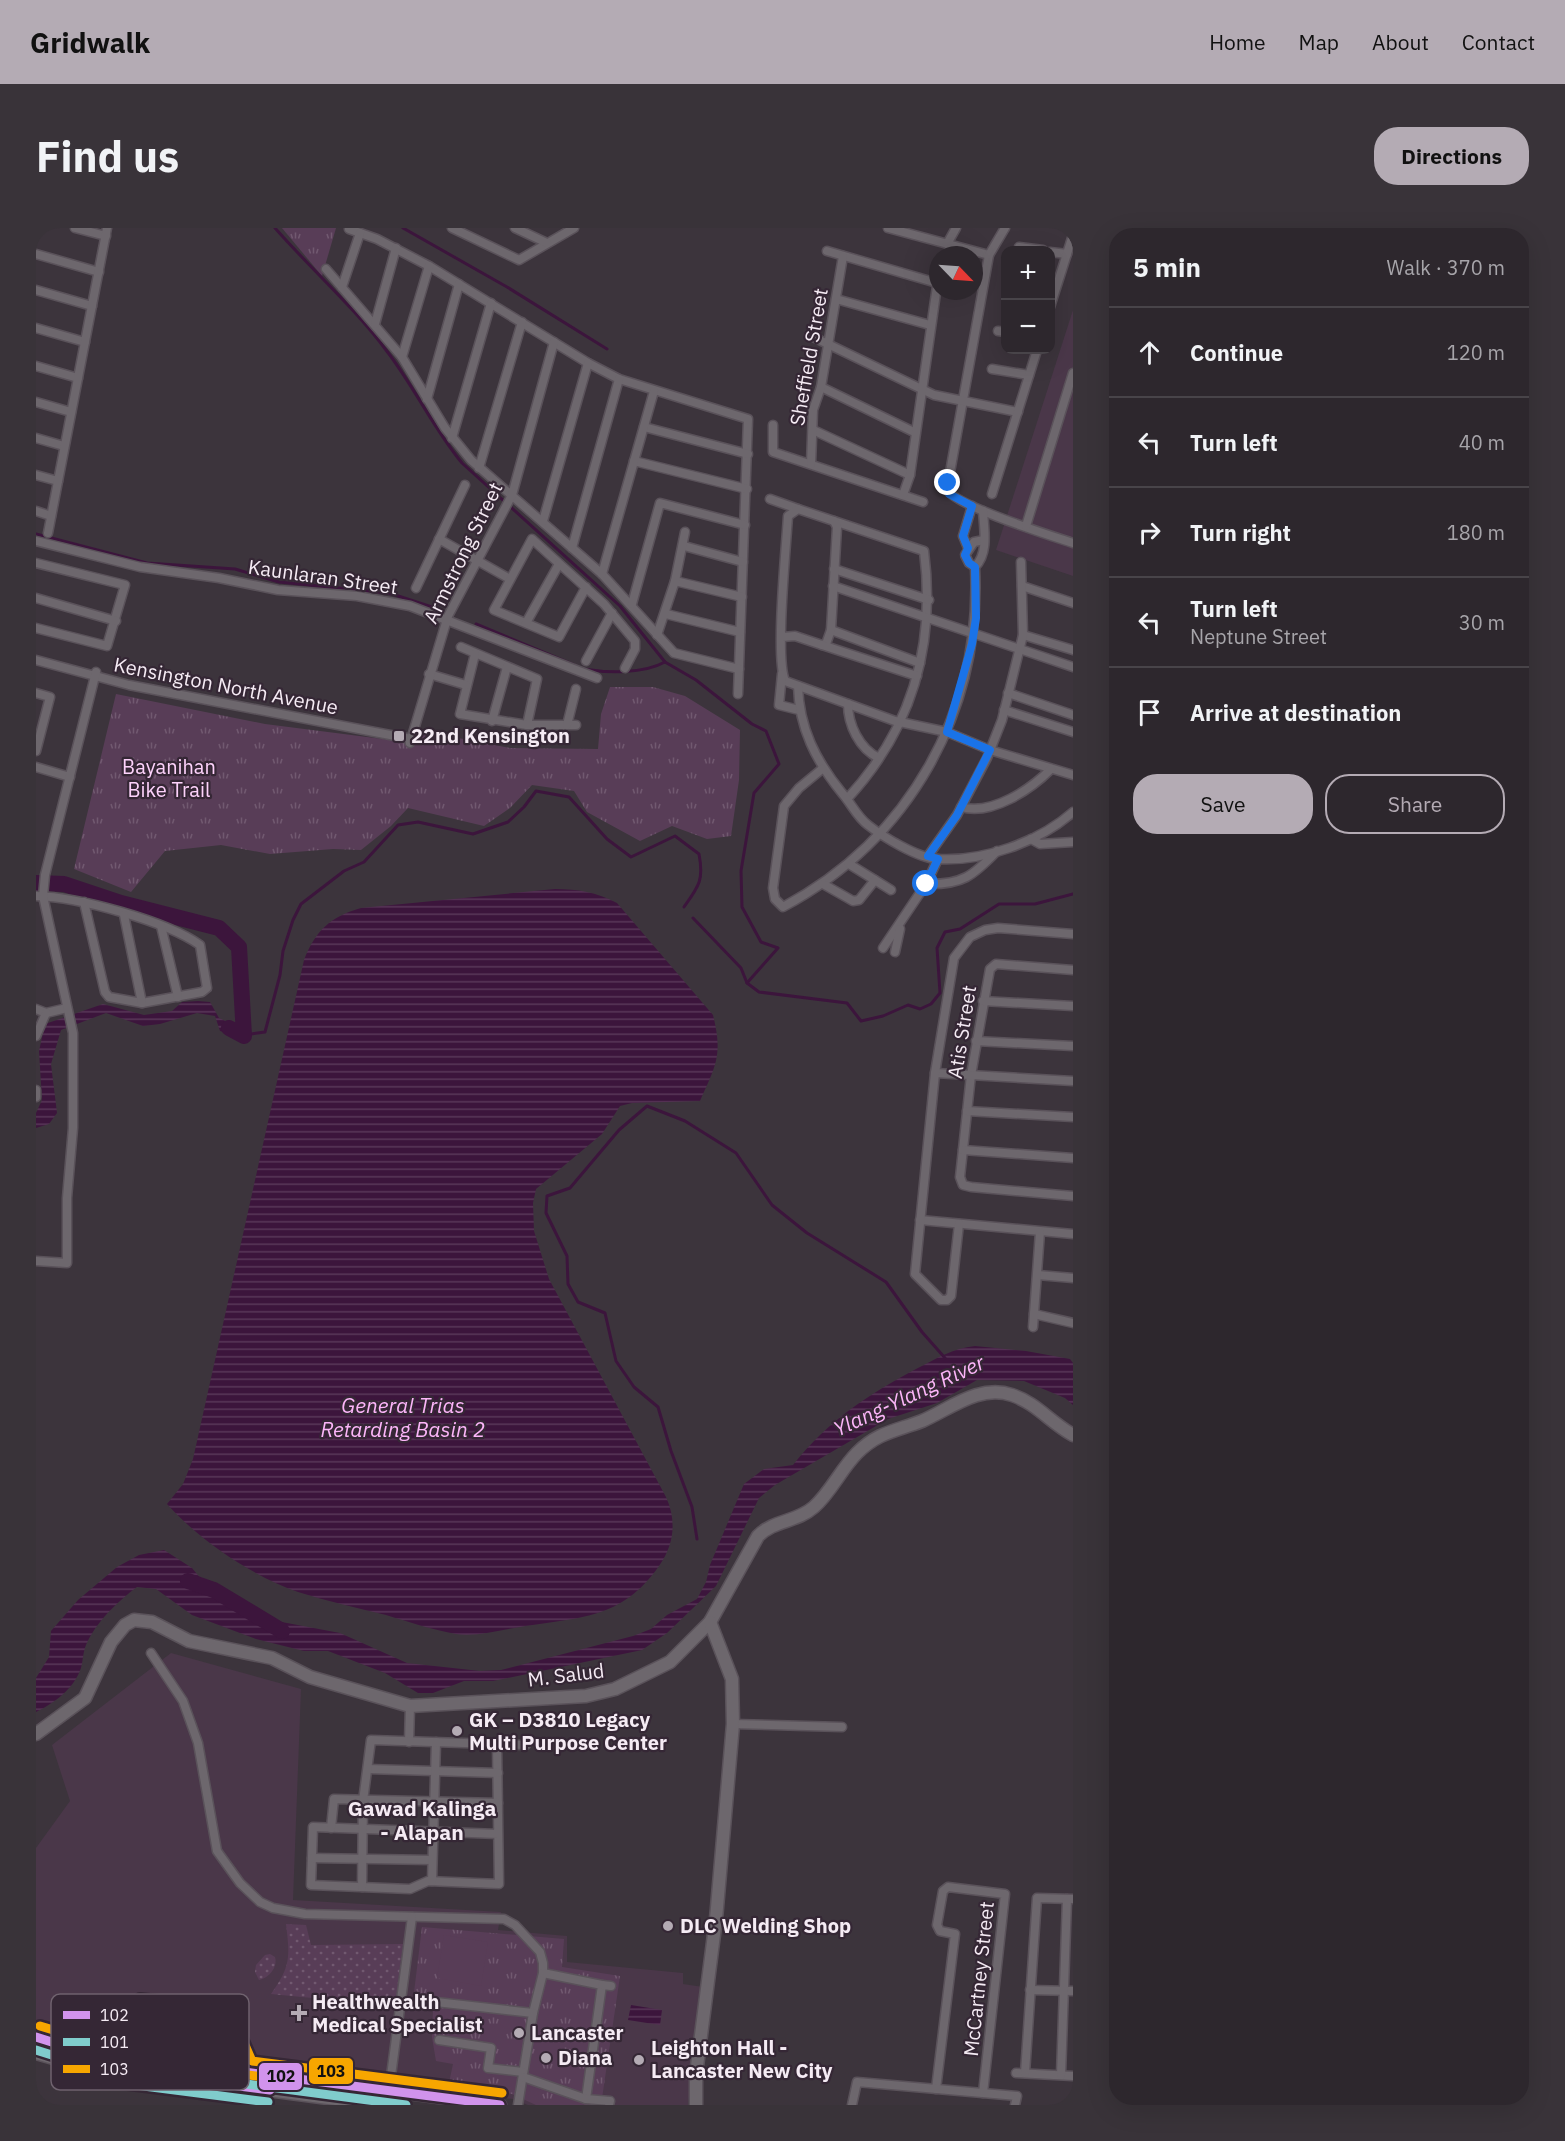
<!DOCTYPE html>
<html lang="en">
<head>
<meta charset="utf-8">
<style>
  body { margin:0; font-family:"IBM Plex Sans",sans-serif; background:#393339; color:#f1f3f6 }
  .controls { position:absolute; right:18px; top:18px; display:grid; overflow:hidden; border-radius:12px; box-shadow:0 6px 24px #0002 }
  .controls button { width:54px; height:54px; display:grid; place-items:center; padding:0; border:0; border-bottom:2px solid #484449; background:#2d272d; color:#f1f3f6; font:30px sans-serif }
  .compass { position:absolute; left:893px; top:18px; width:54px; height:54px; border-radius:50%; background:#2d272d; box-shadow:0 6px 24px #0002; rotate:115deg }
  .stop { position:absolute; width:18px; height:18px; margin:-14px; border:4px solid #1a73e8; border-radius:50%; background:#fff }
  .stop.end { background:#1a73e8; border-color:#fff; box-shadow:0 2px 6px #0008 }
  .list { margin:0; padding:0; list-style:none }
  h2 { display:flex; justify-content:space-between; align-items:center; height:78px; margin:0; padding:0 24px; font-size:26px }
  h2 small { font-size:20px; font-weight:400; color:#a7a5aa }
  .list li { display:grid; grid-template-columns:39px 1fr auto; gap:18px; align-items:center; box-sizing:border-box; height:90px; padding:0 24px; border-top:2px solid #484449 }
  .list b { display:block; font-size:22px; white-space:nowrap }
  .list p { margin:0; font-size:20px; white-space:nowrap; color:#a7a5aa }
  .list em { font-size:20px; font-style:normal; color:#a7a5aa }
  .actions { display:flex; gap:12px; padding:18px 24px }
  .actions a { flex:1; padding:14px 0; border:2px solid #b4abb4; border-radius:24px; text-align:center; font-size:21px; color:#b4abb4 }
  .actions .main { background:#b4abb4; color:#111 }
  .icon { flex:none; width:33px; height:33px; fill:none; stroke:currentColor; stroke-width:2; stroke-linecap:round; stroke-linejoin:round }
  .map { position:relative; flex:none; width:1037px; height:1877px; overflow:hidden; border-radius:24px }
  header { display:flex; align-items:center; gap:36px; box-sizing:border-box; height:84px; padding:0 30px; background:#b4abb4; color:#111 }
  header strong { font-size:28px }
  nav { display:flex; gap:33px; margin-inline-start:auto; font-size:21px }
  .intro { display:flex; align-items:center; justify-content:space-between; box-sizing:border-box; height:144px; padding:0 36px }
  h1 { margin:0; font-size:42px }
  .button { padding:15px 27px; border-radius:24px; background:#b4abb4; color:#111; font-size:21px; font-weight:700 }
  main { display:flex; gap:36px; padding:0 36px }
  aside { flex:1; background:#2d272d; border-radius:24px; box-shadow:0 6px 24px #0002 }
  .map>svg:first-child { display:block }
  .built { fill:#4a3749 }
  .grass { fill:url(#grass-dots) }
  .park { fill:url(#park-tufts) }
  .pitch { fill:#583d57 }
  .water { fill:url(#water-rules) }
  .lines { fill:none; stroke-linecap:round; stroke-linejoin:round }
  .stream { stroke:#3c153c; stroke-width:3 }
  .river { stroke:#3c153c; stroke-width:16 }
  .street-casing { stroke:#5a525a; stroke-width:11 }
  .secondary-casing { stroke:#5a525a; stroke-width:15 }
  .street { stroke:#6d676d; stroke-width:8 }
  .secondary { stroke:#6d676d; stroke-width:12 }
  .bus-1-casing { stroke:#352735; stroke-width:14 }
  .bus-2-casing { stroke:#352735; stroke-width:14 }
  .bus-3-casing { stroke:#352735; stroke-width:14 }
  .bus-1 { stroke:#d193ec; stroke-width:9 }
  .bus-2 { stroke:#80cccc; stroke-width:9 }
  .bus-3 { stroke:#f7a600; stroke-width:9 }
  .route { stroke:#1a73e8; stroke-width:8 }
  .poi-dot { fill:#b4abb4; stroke:#352735; stroke-width:2 }
  .labels { text-anchor:middle; stroke-width:4.5; stroke-linejoin:round; paint-order:stroke }
  .street-label { font-size:20px; fill:#f5ebf4; stroke:#352735 }
  .poi-label { font-size:20px; font-weight:bold; fill:#f5ebf4; stroke:#352735; text-anchor:start }
  .park-label { font-size:20px; fill:#fdd2fb; stroke:#352735 }
  .water-label { font-size:21px; font-style:italic; fill:#fcb5f9; stroke:#352735 }
  .neighbourhood-label { font-size:21px; font-weight:bold; fill:#f5ebf4; stroke:#352735 }
  .key { fill:#352735; stroke:#6f626e; stroke-width:1.5 }
  .key-label { font-size:16px; fill:#f5ebf4 }
  .line-badge { stroke:#352735; stroke-width:2 }
  .pale-badge-label { font-size:16px; text-anchor:middle; font-weight:bold; fill:#111 }
</style>
</head>
<body>
<header>
<strong>Gridwalk</strong>
<nav><a>Home</a><a>Map</a><a>About</a><a>Contact</a></nav>
</header>
<div class="intro"><h1>Find us</h1><a class="button">Directions</a></div>
<main>
<div class="map">
<svg width="1037" height="1877" viewBox="0 0 1037 1877">
  <defs>
    <pattern id="grass-dots" width="8" height="8" patternUnits="userSpaceOnUse" patternTransform="scale(1.5)"><rect width="8" height="8" fill="#583d57"/><path d="M2 2h.1M6 6h.1" fill="none" stroke="#715970" stroke-width="1.8" stroke-linecap="round"/></pattern>
    <pattern id="park-tufts" width="24" height="20" patternUnits="userSpaceOnUse" patternTransform="scale(1.5)"><rect width="24" height="20" fill="#583d57"/><path d="M3 7l-1-3M5 7V3M7 7l1-3M15 17l-1-3M17 17v-4M19 17l1-3" fill="none" stroke="#715970"/></pattern>
    <pattern id="water-rules" width="6" height="5" patternUnits="userSpaceOnUse" patternTransform="scale(1.5)"><rect width="6" height="5" fill="#3c153c"/><path d="M0 2.5h6" fill="none" stroke="#593759"/></pattern>
  </defs>
  <rect width="100%" height="100%" fill="#3c343c"/>
  <g class="built">
    <polygon points="1037,82 1037,348 960,322"/>
    <polygon points="135,1425 265,1461 257,1672 465,1684 462,1702 531,1708 531,1734 647,1745 647,1756 667,1759 652,1877 492,1877 477,1871 358,1857 358,1860 39,1817 0,1803 0,1620 34,1573 16,1517"/>
  </g>
  <g class="grass">
    <path d="M250,1696L270,1697L275,1717L367,1716L359,1778L235,1766C255,1738 254,1729 250,1696Z"/>
    <path d="M234,1726L239,1729C242,1739 233,1750 223,1752L219,1744L220,1737L229,1727Z"/>
  </g>
  <g class="park">
    <polygon points="246,0 300,0 286,48"/>
    <polygon points="574,459 617,459 649,468 704,502 703,552 695,608 671,611 636,598 604,613 551,584 538,563 496,557 474,580 448,598 372,580 355,598 325,622 297,621 234,626 185,617 129,623 95,664 38,641 80,466 229,496 378,515 381,502 474,520 562,521 565,486"/>
    <polygon points="386,1699 528,1711 526,1739 584,1748 565,1877 500,1877 476,1866 413,1855 417,1836 400,1833 396,1809 397,1782 376,1781"/>
  </g>
  <polygon class="pitch" points="408,1707 452,1714 445,1758 401,1750"/>
  <g class="water">
    <path d="M519,661C542,661 560,664 581,675L677,787C687,827 680,837 664,873L596,875L584,878L566,906L500,961L497,975L498,1003L513,1051L630,1269C641,1293 638,1317 623,1338C585,1392 544,1389 484,1399C464,1402 440,1409 420,1406C397,1402 373,1394 350,1387C321,1380 291,1373 262,1364C216,1348 163,1312 131,1276L147,1256L157,1231L268,732C280,702 294,689 325,680Z"/>
    <polygon points="162,773 174,774 183,790 217,806 213,812 184,803 179,788 161,785 124,796 107,798 70,785 25,802 15,836 21,885 13,896 0,900 0,885 6,872 3,823 9,796 67,776 108,787 136,783 146,774"/>
    <path d="M939,1118L990,1123L1034,1131L1037,1135V1177L1029,1170L988,1153L941,1152L901,1175L852,1191L739,1257L723,1270L680,1358L631,1405L606,1422L457,1453H428L397,1465H382L349,1445L292,1423H268L220,1411L156,1387L120,1361L101,1359C81,1374 60,1394 50,1417C47,1424 47,1433 45,1440C38,1461 18,1475 0,1484V1450L13,1429L15,1403L42,1372L81,1339L103,1327L128,1322L156,1340L175,1363L204,1386L304,1405L371,1435L444,1443L465,1442L597,1408L615,1401L631,1387L661,1371L670,1354L674,1337L708,1256L728,1241L757,1237C793,1192 830,1168 880,1141C900,1131 917,1120 939,1118Z"/>
    <polygon points="595,1777 626,1782 624,1797 592,1792"/>
  </g>
  <g class="lines">
    <g class="stream">
      <path d="M239,0C275,41 317,78 350,122C378,158 397,200 426,235L584,378L629,434"/>
      <polyline points="367,0 471,59 571,121"/>
      <polyline points="0,306 111,335 199,341 243,354 353,365 405,382"/>
      <polyline points="440,396 538,437"/>
      <path d="M547,441C572,445 607,446 629,434L660,452L716,496L730,503L743,536L718,565L705,643L706,679L725,714L742,720L711,755"/>
      <polyline points="657,690 705,740 711,755 723,764 811,775 825,793 847,788 872,777 884,781 895,776 904,765 901,720 909,704 924,701 963,676 999,676 1037,666"/>
      <path d="M215,806L229,804L244,747L247,723L257,692L265,676L308,643L328,634L362,597L382,594L437,606L472,594L488,579L500,563L533,569L571,611L595,629L639,608L663,626C668,652 663,658 648,679"/>
      <polyline points="661,1311 656,1279 635,1223 622,1179 598,1159 580,1133 569,1085 542,1074 532,1056 531,1028 510,985 511,968 534,960 583,902 611,878 649,893 700,925 736,977 771,1005 850,1054 886,1104 909,1130"/>
    </g>
    <g class="river">
      <polyline points="0,655 28,656 85,675 183,700 203,719 208,808 193,800"/>
      <polyline points="152,1353 178,1362 246,1403"/>
    </g>
    <defs>
      <g id="street">
        <polyline points="39,0 70,8"/>
        <polyline points="416,0 483,32 538,0"/>
        <polyline points="479,0 511,15"/>
        <polyline points="852,0 953,27"/>
        <path d="M969,0L953,27L911,261C917,277 1016,308 1037,315"/>
        <polyline points="313,1 341,11 393,38 552,135 583,151 712,191 702,466"/>
        <polyline points="911,16 920,0"/>
        <polyline points="983,19 1007,22"/>
        <polyline points="791,23 901,55"/>
        <polyline points="1014,24 1031,26"/>
        <polyline points="0,26 63,44"/>
        <polyline points="290,41 366,129 409,200 435,232 566,346 638,425 703,441"/>
        <polyline points="306,59 324,5"/>
        <polyline points="0,62 56,78"/>
        <polyline points="800,71 894,97"/>
        <polyline points="1014,79 1037,7"/>
        <polyline points="339,96 360,20"/>
        <polyline points="0,100 49,114"/>
        <polyline points="962,103 969,104"/>
        <polyline points="773,107 898,167 982,184"/>
        <polyline points="366,129 393,38"/>
        <polyline points="0,138 42,150"/>
        <polyline points="956,141 993,147"/>
        <polyline points="785,159 878,204"/>
        <polyline points="391,171 423,56"/>
        <polyline points="0,174 35,184"/>
        <polyline points="737,197 737,224 887,274"/>
        <polyline points="608,199 712,226"/>
        <polyline points="777,202 874,247"/>
        <polyline points="0,210 28,218"/>
        <polyline points="416,210 455,75"/>
        <polyline points="598,233 711,261"/>
        <polyline points="775,236 777,182 785,159 807,28"/>
        <polyline points="443,240 486,94"/>
        <polyline points="0,247 22,253"/>
        <polyline points="956,266 1001,122"/>
        <polyline points="867,267 874,247 902,51"/>
        <polyline points="734,271 762,281"/>
        <polyline points="0,283 15,288"/>
        <polyline points="507,293 552,135"/>
        <path d="M798,293L888,323C900,417 876,501 811,571"/>
        <polyline points="990,298 1037,145"/>
        <polyline points="12,305 71,0"/>
        <polyline points="403,311 474,351"/>
        <polyline points="0,313 104,339 183,350 242,362 321,368 374,378 561,450"/>
        <polyline points="648,318 707,334"/>
        <polyline points="536,320 583,151"/>
        <polyline points="932,320 927,308 936,278"/>
        <polyline points="0,335 89,357 71,418 0,400"/>
        <polyline points="939,339 933,335 929,327 938,314 948,312"/>
        <polyline points="798,341 893,372"/>
        <polyline points="566,346 618,163"/>
        <polyline points="639,353 706,369"/>
        <polyline points="797,358 1037,439"/>
        <polyline points="986,358 1037,375"/>
        <polyline points="550,359 523,409 458,382 496,311 568,376 599,413 599,421 589,440"/>
        <polyline points="380,360 429,257"/>
        <polyline points="0,370 80,393"/>
        <polyline points="596,376 624,275 709,297"/>
        <polyline points="630,386 704,404"/>
        <polyline points="490,395 523,336"/>
        <polyline points="795,402 884,435"/>
        <polyline points="621,407 639,353 649,304"/>
        <polyline points="987,407 1037,422"/>
        <path d="M746,409L759,408L786,417L790,416L795,402L801,299L798,293L762,281L752,288C750,321 739,429 749,453L859,493L911,504L954,522L1037,547"/>
        <polyline points="786,417 881,448"/>
        <polyline points="425,419 501,451 491,497"/>
        <polyline points="439,426 424,486 491,497 540,497"/>
        <polyline points="0,432 93,457 375,511"/>
        <polyline points="550,433 576,385"/>
        <polyline points="393,446 430,457"/>
        <polyline points="746,446 743,477 763,482"/>
        <path d="M762,458C763,500 780,533 806,565C815,575 821,589 832,597C847,609 882,630 901,631C947,634 1003,614 1037,584"/>
        <polyline points="0,465 14,469 0,523"/>
        <polyline points="972,465 1037,487"/>
        <path d="M812,476C812,496 823,521 843,530"/>
        <polyline points="968,482 1037,504"/>
        <polyline points="456,493 471,439"/>
        <polyline points="531,497 540,461"/>
        <polyline points="374,515 412,388 476,267 518,114"/>
        <polyline points="0,539 34,549"/>
        <path d="M786,541L763,560L748,578L737,660L739,671L747,679C874,611 946,483 939,339C953,325 948,301 947,283"/>
        <path d="M925,579C956,588 995,561 1015,541"/>
        <polyline points="995,611 1004,616 1037,614"/>
        <polyline points="892,628 921,587 951,530 966,492 987,407 985,334"/>
        <polyline points="813,636 855,662"/>
        <polyline points="787,656 817,673 823,672 839,652"/>
        <path d="M890,656C926,657 937,648 961,623"/>
        <path d="M0,668C42,669 130,693 164,717L171,760L166,764L106,775L73,769L69,764L48,674"/>
        <polyline points="88,687 106,775"/>
        <polyline points="125,698 142,769"/>
        <polyline points="847,720 890,656 902,631"/>
        <polyline points="859,724 864,701"/>
        <polyline points="1037,742 960,736 954,741 935,847 924,949 927,957 935,959 1037,968"/>
        <polyline points="947,773 1037,778"/>
        <polyline points="0,781 10,785 31,780"/>
        <polyline points="0,808 10,785"/>
        <polyline points="940,813 1037,818"/>
        <polyline points="899,845 1037,853"/>
        <polyline points="0,862 0,869"/>
        <polyline points="931,883 1037,889"/>
        <polyline points="927,922 1037,930"/>
        <polyline points="884,992 1037,1006"/>
        <polyline points="923,996 915,1068 911,1072 905,1072 879,1046 899,845 918,730 934,709 949,702 962,700 1037,706"/>
        <polyline points="0,1033 31,1035 31,970 37,900 37,805 7,668 9,647 60,444"/>
        <polyline points="1002,1047 1037,1050"/>
        <polyline points="998,1086 1037,1095"/>
        <polyline points="997,1099 1004,1004"/>
        <polyline points="115,1425 147,1473 162,1515 181,1623 204,1655 224,1674 237,1680 269,1686 468,1691 479,1697 504,1724 507,1735 507,1745 497,1785 482,1877"/>
        <polyline points="697,1496 806,1499"/>
        <polyline points="373,1514 374,1478"/>
        <polyline points="461,1516 463,1656 392,1653 374,1661 275,1657 277,1599 462,1606"/>
        <polyline points="332,1541 462,1545"/>
        <polyline points="295,1600 298,1571 462,1575"/>
        <polyline points="276,1630 396,1632"/>
        <polyline points="396,1653 400,1514"/>
        <polyline points="326,1659 327,1573 335,1512 490,1517"/>
        <polyline points="507,1745 566,1757 550,1871"/>
        <polyline points="566,1757 575,1758"/>
        <polyline points="994,1762 1037,1763"/>
        <polyline points="391,1773 497,1785"/>
        <polyline points="559,1805 570,1807"/>
        <polyline points="403,1812 455,1820 452,1840 487,1844"/>
        <polyline points="980,1845 1037,1848"/>
        <polyline points="989,1845 1001,1670 1037,1671"/>
        <polyline points="1025,1847 1031,1671"/>
        <polyline points="487,1849 550,1871 574,1873 573,1877"/>
        <polyline points="900,1861 919,1706 904,1703 901,1697 907,1663 912,1659 969,1666 947,1865"/>
        <polyline points="353,1863 376,1689"/>
        <polyline points="816,1877 821,1854 981,1868 979,1877"/>
      </g>
      <g id="secondary">
        <path d="M0,1506L49,1470L75,1414L89,1397L98,1392L116,1394L153,1413L236,1430L274,1449L374,1478L550,1468L579,1461L634,1434L674,1394L722,1308C738,1292 761,1294 778,1279C795,1264 805,1241 821,1225C842,1204 860,1203 886,1193C914,1181 943,1156 976,1167C1000,1175 1015,1195 1037,1207"/>
        <polyline points="0,1809 41,1822 87,1828 464,1877"/>
        <polyline points="0,1825 42,1837 345,1877"/>
        <polyline points="660,1877 660,1846 680,1691 697,1496 696,1451 674,1394"/>
      </g>
    </defs>
    <use href="#street" class="street-casing"/>
    <use href="#secondary" class="secondary-casing"/>
    <use href="#street" class="street"/>
    <use href="#secondary" class="secondary"/>
    <defs>
      <g id="bus-1">
        <polyline points="0,1809 41,1822 87,1828 100,1791 109,1782 178,1789 188,1798 208,1844 464,1877"/>
        <polyline points="55,1839 234,1862"/>
      </g>
      <g id="bus-2">
        <polyline points="0,1822 38,1834 89,1840 97,1834 113,1795 173,1801 178,1805 197,1850 203,1855 370,1877"/>
        <polyline points="53,1851 232,1874"/>
      </g>
      <g id="bus-3">
        <polyline points="4,1798 44,1810 79,1815 90,1785 104,1771 184,1779 198,1792 216,1833 466,1865"/>
        <polyline points="57,1827 236,1850"/>
      </g>
    </defs>
    <use href="#bus-1" class="bus-1-casing"/>
    <use href="#bus-2" class="bus-2-casing"/>
    <use href="#bus-3" class="bus-3-casing"/>
    <use href="#bus-1" class="bus-1"/>
    <use href="#bus-2" class="bus-2"/>
    <use href="#bus-3" class="bus-3"/>
  </g>
  <g class="lines">
    <polyline class="route" points="890,656 902,631 892,628 921,587 954,522 911,504 936,416 940,390 939,339 933,335 929,327 932,320 927,308 936,278 913,266 912,255"/>
  </g>
  <g class="poi-dot">
    <rect x="357" y="502" width="12" height="12" rx="3"/>
    <circle cx="421" cy="1503" r="6"/>
    <circle cx="632" cy="1698" r="6"/>
    <path d="M260 1776h6v6h6v6h-6v6h-6v-6h-6v-6h6z"/>
    <circle cx="483" cy="1805" r="6"/>
    <circle cx="510" cy="1830" r="6"/>
    <circle cx="603" cy="1832" r="6"/>
  </g>
  <g class="labels">
    <g class="street-label">
      <text transform="translate(773 129) rotate(-80)" y="7">Sheffield Street</text>
      <text transform="translate(427 325) rotate(-64)" y="7">Armstrong Street</text>
      <text transform="translate(287 349) rotate(8)" y="7">Kaunlaran Street</text>
      <text transform="translate(190 458) rotate(11)" y="7">Kensington North Avenue</text>
      <text transform="translate(926 804) rotate(-81)" y="7">Atis Street</text>
      <text transform="translate(530 1447) rotate(-7)" y="7">M. Salud</text>
      <text transform="translate(943 1751) rotate(-84)" y="7">McCartney Street</text>
    </g>
    <g class="poi-label">
      <text x="375" y="515">22nd Kensington</text>
      <text x="433" y="1499">GK – D3810 Legacy<tspan x="433" dy="23">Multi Purpose Center</tspan></text>
      <text x="644" y="1705">DLC Welding Shop</text>
      <text x="276" y="1781">Healthwealth<tspan x="276" dy="23">Medical Specialist</tspan></text>
      <text x="495" y="1812">Lancaster</text>
      <text x="615" y="1827">Leighton Hall -<tspan x="615" dy="23">Lancaster New City</tspan></text>
      <text x="522" y="1837">Diana</text>
    </g>
    <g class="park-label">
      <text x="133" y="546">Bayanihan<tspan x="133" dy="23">Bike Trail</tspan></text>
    </g>
    <g class="water-label">
      <text transform="translate(873 1168) rotate(-25)" y="7">Ylang-Ylang River</text>
      <text x="367" y="1185">General Trias<tspan x="367" dy="24">Retarding Basin 2</tspan></text>
    </g>
    <g class="neighbourhood-label">
      <text x="386" y="1588">Gawad Kalinga<tspan x="386" dy="24">- Alapan</tspan></text>
    </g>
  </g>
  <rect x="15" y="1766" width="198" height="96" rx="9" class="key"/>
  <rect x="27" y="1783" width="27" height="8" fill="#d193ec"/>
  <rect x="27" y="1810" width="27" height="8" fill="#80cccc"/>
  <rect x="27" y="1837" width="27" height="8" fill="#f7a600"/>
  <g class="key-label">
    <text x="64" y="1793">102</text>
    <text x="64" y="1820">101</text>
    <text x="64" y="1847">103</text>
  </g>
  <g class="line-badge">
    <rect x="272" y="1829" width="46" height="28" rx="6" fill="#f7a600"/>
    <rect x="222" y="1834" width="45" height="29" rx="6" fill="#d193ec"/>
  </g>
  <g class="pale-badge-label">
    <text x="295" y="1849">103</text>
    <text x="245" y="1854">102</text>
  </g>
</svg>
<div class="controls">
<button>+</button>
<button>−</button>
</div>
<svg class="compass" viewBox="-18 -18 36 36"><path d="M0-13l5 13h-10z" fill="#e53935"/><path d="M0 13l5-13h-10z" fill="#a7a5aa"/></svg>
<div class="stop" style="left:890px;top:656px"></div>
<div class="stop end" style="left:912px;top:255px"></div>
</div>
<aside>
<h2>5 min<small>Walk · 370 m</small></h2>
<ul class="list">
<li><svg class="icon" aria-label="ahead" viewBox="0 0 24 24"><path d="M12 20V5M6 11l6-6 6 6"/></svg><div><b>Continue</b></div><em>120 m</em></li>
<li><svg class="icon" aria-label="left" viewBox="0 0 24 24"><path d="M17 20v-9H6M10 6l-5 5 5 5"/></svg><div><b>Turn left</b></div><em>40 m</em></li>
<li><svg class="icon" aria-label="right" viewBox="0 0 24 24"><path d="M7 20v-9h11M14 6l5 5-5 5"/></svg><div><b>Turn right</b></div><em>180 m</em></li>
<li><svg class="icon" aria-label="left" viewBox="0 0 24 24"><path d="M17 20v-9H6M10 6l-5 5 5 5"/></svg><div><b>Turn left</b><p>Neptune Street</p></div><em>30 m</em></li>
<li><svg class="icon" aria-label="arrive" viewBox="0 0 24 24"><path d="M6 21V4h12l-3 4 3 4H6"/></svg><div><b>Arrive at destination</b></div></li>
</ul>
<div class="actions"><a class="main">Save</a><a>Share</a></div>
</aside>
</main>
</body>
</html>
